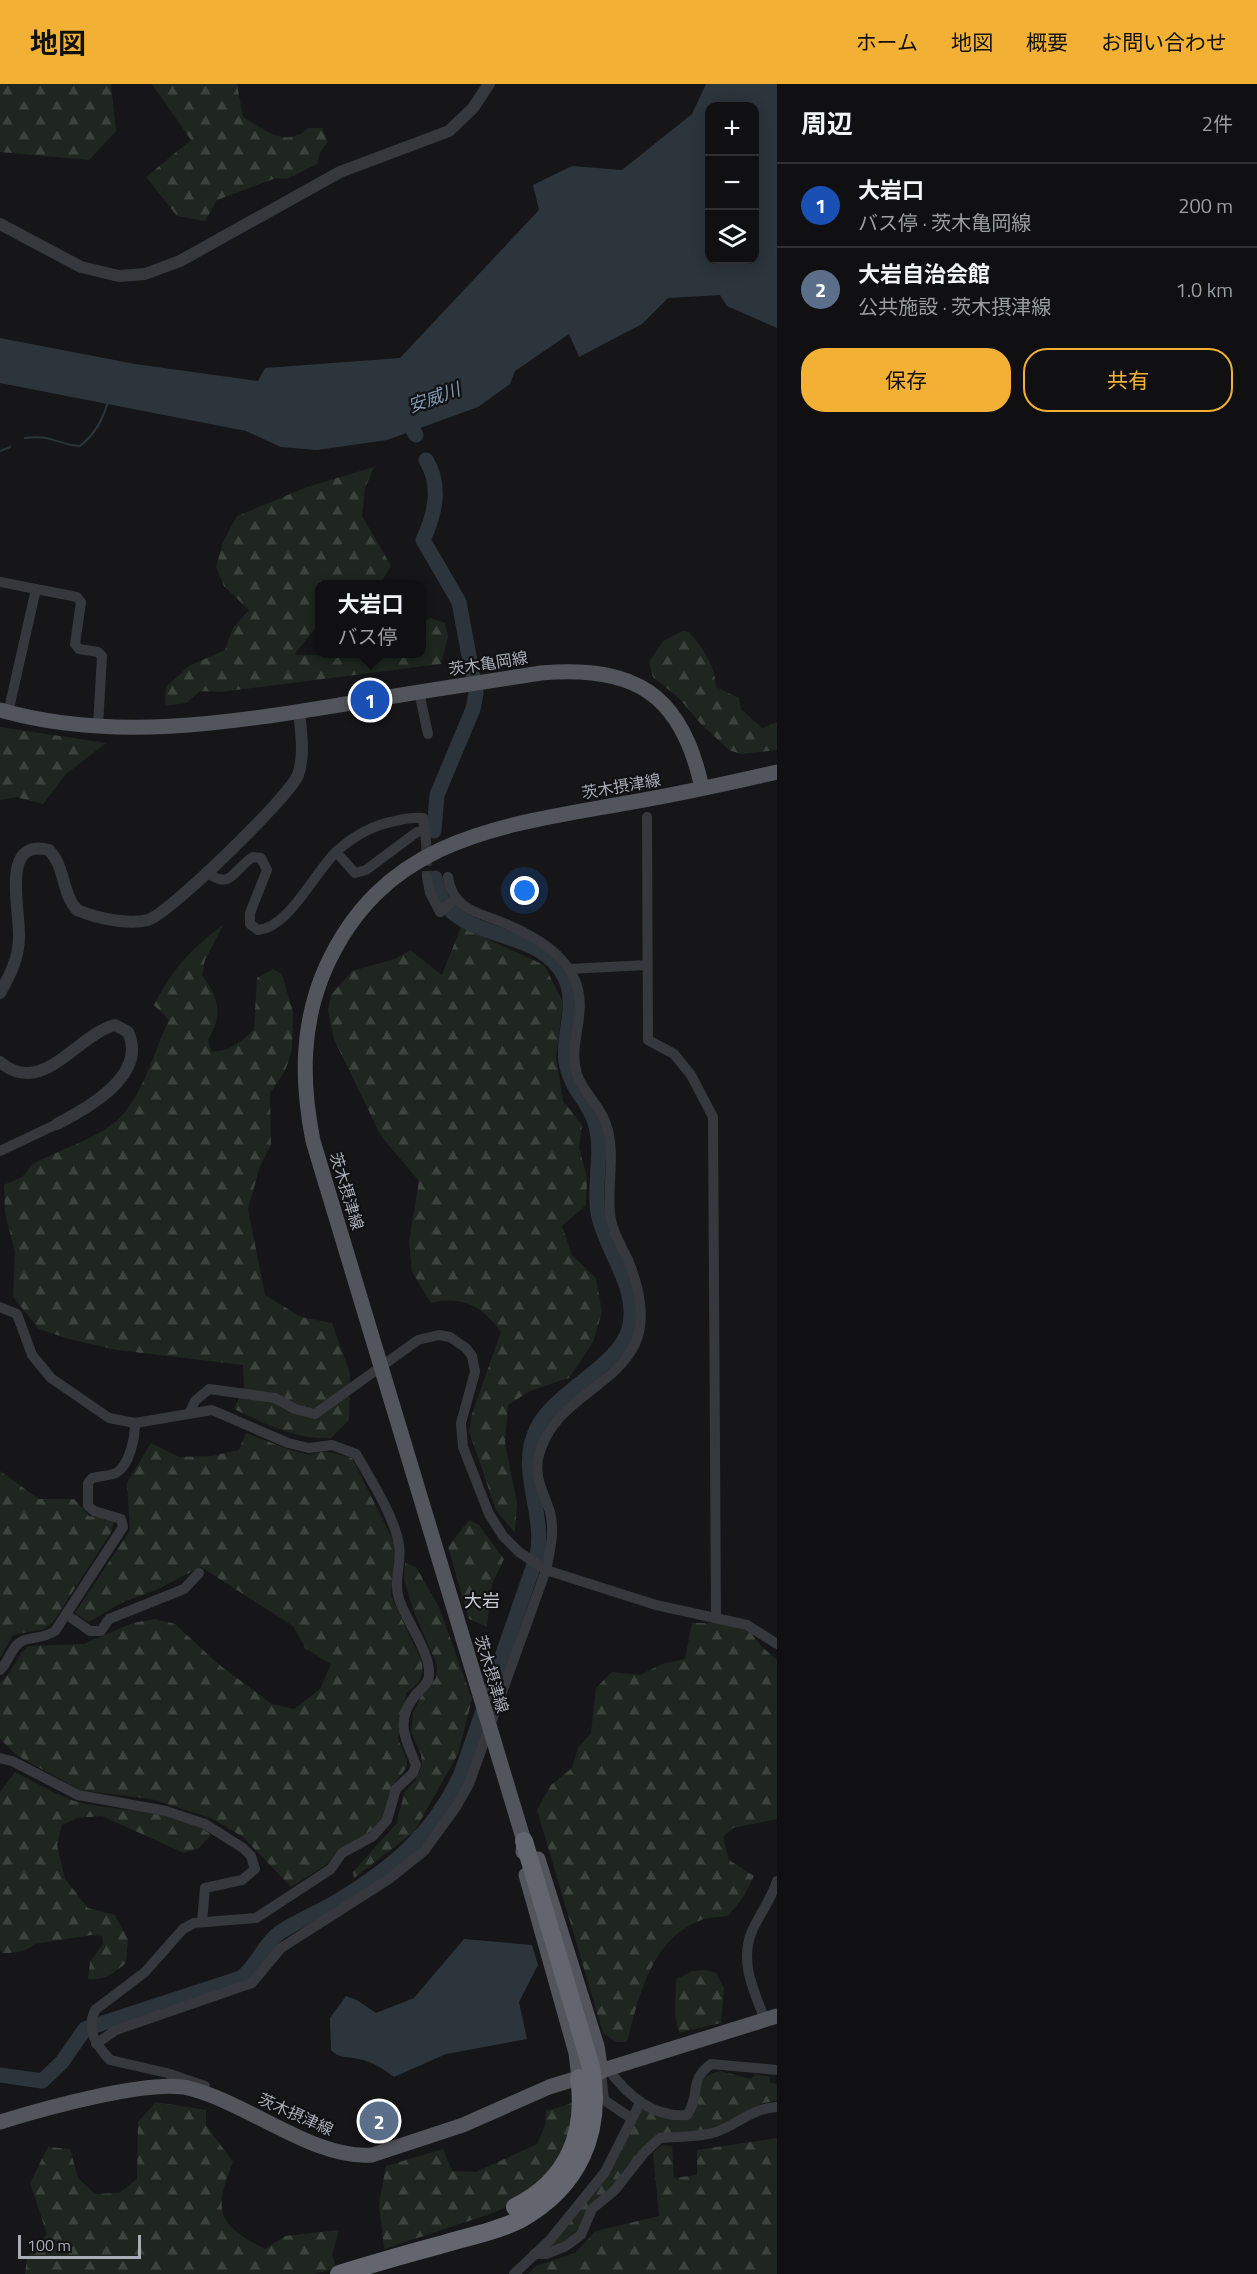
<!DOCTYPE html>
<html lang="ja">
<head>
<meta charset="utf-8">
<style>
  body { margin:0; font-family:"Titillium Web","Noto Sans JP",sans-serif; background:#1e1e20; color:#f1f3f6 }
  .controls { position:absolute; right:18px; top:18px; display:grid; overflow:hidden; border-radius:12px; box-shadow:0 3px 15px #0003 }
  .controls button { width:54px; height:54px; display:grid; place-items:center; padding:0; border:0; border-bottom:2px solid #303032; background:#101012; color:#f1f3f6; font:30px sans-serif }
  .scale { position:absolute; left:18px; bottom:15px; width:123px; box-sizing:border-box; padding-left:6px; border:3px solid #a8adb8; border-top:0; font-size:16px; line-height:21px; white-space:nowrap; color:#a8adb8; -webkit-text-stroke:4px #111113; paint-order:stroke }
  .you { position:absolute; left:525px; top:807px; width:21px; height:21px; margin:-15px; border:4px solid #fff; border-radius:50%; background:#1a73e8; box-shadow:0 0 0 9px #1a73e833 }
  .badge { display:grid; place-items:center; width:39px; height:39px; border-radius:50%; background:#f2b134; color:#fff; font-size:20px; font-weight:700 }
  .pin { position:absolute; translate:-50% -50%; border:3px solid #fff; box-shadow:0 2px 6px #0006 }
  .popup { position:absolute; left:315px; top:496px; width:111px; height:78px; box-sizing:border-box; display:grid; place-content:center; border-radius:12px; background:#101012; filter:drop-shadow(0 2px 4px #0005); font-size:20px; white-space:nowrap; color:#9c9d9f }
  .popup b { font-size:22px; color:#f1f3f6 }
  .popup::after { content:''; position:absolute; left:50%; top:100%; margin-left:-12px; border:12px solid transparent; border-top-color:#101012 }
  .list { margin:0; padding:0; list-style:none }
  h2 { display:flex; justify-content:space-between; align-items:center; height:78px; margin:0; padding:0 24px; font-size:26px }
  h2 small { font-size:20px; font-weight:400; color:#9c9d9f }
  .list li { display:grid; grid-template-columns:39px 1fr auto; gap:18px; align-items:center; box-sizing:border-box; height:84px; padding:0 24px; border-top:2px solid #303032 }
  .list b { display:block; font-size:22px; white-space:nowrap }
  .list p { margin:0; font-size:20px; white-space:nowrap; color:#9c9d9f }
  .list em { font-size:20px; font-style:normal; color:#9c9d9f }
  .actions { display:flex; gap:12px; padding:18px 24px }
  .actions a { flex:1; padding:14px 0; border:2px solid #f2b134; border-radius:24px; text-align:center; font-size:21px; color:#f2b134 }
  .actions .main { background:#f2b134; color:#111 }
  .icon { flex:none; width:33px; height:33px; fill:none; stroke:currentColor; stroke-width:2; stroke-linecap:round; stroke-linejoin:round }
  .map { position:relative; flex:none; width:777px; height:2190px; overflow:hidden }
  header { display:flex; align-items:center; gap:36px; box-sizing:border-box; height:84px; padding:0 30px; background:#f2b134; color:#111 }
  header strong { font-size:28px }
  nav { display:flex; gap:33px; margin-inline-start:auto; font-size:21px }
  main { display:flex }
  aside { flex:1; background:#101012 }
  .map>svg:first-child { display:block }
  .forest { fill:url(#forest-firs) }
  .water { fill:#2c353c; fill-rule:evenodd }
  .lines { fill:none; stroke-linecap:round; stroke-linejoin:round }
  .stream { stroke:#2c353c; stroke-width:2 }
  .river { stroke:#2c353c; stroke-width:15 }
  .minor-tunnel { stroke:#333438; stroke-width:10; stroke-dasharray:10 5; stroke-linecap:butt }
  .minor { stroke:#37383d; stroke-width:10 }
  .tertiary { stroke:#37383d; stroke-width:12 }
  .primary { stroke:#53555c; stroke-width:15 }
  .motorway { stroke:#63666e; stroke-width:18 }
  .labels { text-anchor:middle; stroke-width:4.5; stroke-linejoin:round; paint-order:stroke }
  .street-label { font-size:16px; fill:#a8adb8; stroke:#111113 }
  .water-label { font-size:18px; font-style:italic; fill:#7f9bb3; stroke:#111113 }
  .neighbourhood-label { font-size:18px; fill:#c9ccd4; stroke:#111113 }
</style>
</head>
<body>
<header>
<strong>地図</strong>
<nav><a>ホーム</a><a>地図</a><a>概要</a><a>お問い合わせ</a></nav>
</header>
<main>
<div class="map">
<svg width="777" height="2190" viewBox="0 0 777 2190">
  <defs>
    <pattern id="forest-firs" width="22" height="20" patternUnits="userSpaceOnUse" patternTransform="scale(1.5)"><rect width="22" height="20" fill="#1e261f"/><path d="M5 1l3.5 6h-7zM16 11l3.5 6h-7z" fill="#3c433d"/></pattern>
  </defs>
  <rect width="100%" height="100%" fill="#161618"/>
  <g class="forest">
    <polygon points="0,0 111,0 116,47 89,76 0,68"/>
    <path d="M152,0H237L243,33C265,46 286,65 308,44H322L328,58L320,68L317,80L287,95L276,94L217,116L205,137L177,132L146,93L191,56Z"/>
    <polygon points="374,383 365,404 362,432 391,482 380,500 319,500 319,539 294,571 421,570 421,540 430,534 445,539 448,553 441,580 220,608 200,607 186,619 165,622 166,603 189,582 225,566 233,544 249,526 224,502 216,483 223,458 237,432 307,403"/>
    <path d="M683,547L689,548C703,565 715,580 716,603L739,614L741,625L762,644L777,638V666L741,670L729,666L700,639L679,614L653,593L649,578L663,557Z"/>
    <polygon points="0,643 106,659 66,690 43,720 16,713 0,716"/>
    <path d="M223,841L205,876L202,891C219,914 223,931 208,956L211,967C229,969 241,958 254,945L257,894L273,885L282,890L293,928L292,966L285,987L270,1009L271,1061L260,1082L248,1125L265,1211L301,1233L332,1239L350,1289L349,1336L331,1354C296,1356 265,1340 234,1325L244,1303L243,1281L117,1266L69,1255L39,1245L13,1213L15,1168L5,1129L4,1101C10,1098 20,1095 25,1090C29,1086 28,1083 33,1080C63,1063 108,1053 128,1024C147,998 155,965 169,936L154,921C175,882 188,868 223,841Z"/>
    <path d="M461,843L544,881L563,918L556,973L563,1017L582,1041L579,1064L587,1093L586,1121L562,1142L572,1171L596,1194L602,1228L593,1258L569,1294L530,1307L508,1321L505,1359L517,1419L515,1449L496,1426L469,1347L472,1330L501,1248C483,1223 463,1211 431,1219L412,1188L409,1158L419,1097L381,1052L334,955L328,927L331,911L352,887L395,875L410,866L442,891Z"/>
    <path d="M246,1349L290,1366L309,1371L324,1367L352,1374L395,1460L391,1512L422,1578C424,1594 419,1599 406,1609L398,1655L407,1676V1683L393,1701L383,1734L371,1747L340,1765L326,1781L291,1803L243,1753L211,1734L151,1715L80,1706L16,1671L0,1655V1598C16,1586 16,1570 29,1562L84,1560L133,1539L155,1535L175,1540L218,1580L272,1620L294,1625L320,1605L331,1580L306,1565L293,1542L201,1483L158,1505L121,1519L89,1538L75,1529L130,1446L127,1399L151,1359L179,1373L212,1372L239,1366Z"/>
    <polygon points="0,1387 39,1415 74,1415 89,1432 110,1435 114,1438 112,1447 53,1538 44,1545 13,1551 0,1574"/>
    <polygon points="469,1436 479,1441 504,1475 492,1500 487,1543 469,1535 448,1463"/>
    <polygon points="405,1479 416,1483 439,1523 472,1615 458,1670 414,1748 354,1794 353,1788 396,1740 405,1707 415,1697 422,1682 421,1670 411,1649 413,1629 420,1614 436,1594 437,1581 414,1528 404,1495"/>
    <path d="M692,1539H731L751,1549L762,1563L777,1576V1735L733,1744L723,1753L729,1776L754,1792L744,1812L728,1832C720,1833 709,1833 701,1836C651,1855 639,1912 627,1958H616L603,1949L537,1726L551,1701L572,1684L578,1664L591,1649L596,1604L612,1588L640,1591L662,1580L685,1575Z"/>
    <path d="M15,1688C36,1698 60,1714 82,1719C113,1726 189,1728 211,1751L199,1764L184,1769L102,1732L77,1734L62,1741L57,1761L65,1795L88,1824L115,1831L128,1856L126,1879C114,1889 104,1897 88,1895L90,1878L103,1860L102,1852L91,1851L35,1860C25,1868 15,1869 2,1869L0,1866V1708Z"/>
    <polygon points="705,1886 716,1889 724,1904 721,1939 679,1949 675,1930 676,1895 693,1887"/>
    <path d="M720,1987L751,1995L755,1990L770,1993V1999L777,2000V2017L763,2019L718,2044L658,2052L579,2149L547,2167L642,2025L690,2034C704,2015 692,1992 720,1987Z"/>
    <path d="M156,2018L206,2026V2041L233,2078C213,2127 217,2141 265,2165L285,2152L339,2146L332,2171L336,2184L313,2190H25L27,2174L47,2150L30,2099L48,2063L70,2065L78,2094L95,2110L119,2109L137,2095L138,2038Z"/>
    <polygon points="576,2018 564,2074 523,2115 493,2129 384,2165 379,2119 386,2082 443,2065 452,2087 476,2088 537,2060 545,2042 546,2027"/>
    <polygon points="777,2054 777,2190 528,2190 536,2182 575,2169 596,2147 659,2132 653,2069 662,2061 672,2062 674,2094 697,2091 697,2066"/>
  </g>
  <g class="water">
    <path d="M706,0H777V244L727,222L720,211L668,214L642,240L579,273L569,250L515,287L510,300L478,323L387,356L317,366L281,363L246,347L0,299V254L135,280L258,297L265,284L400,274L539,126L533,101L572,82L622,86L692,30ZM710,22H754V176H710Z"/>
    <path d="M464,1855L532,1861L538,1881L519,1918L527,1955L446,1970L394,1993C383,1985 372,1977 358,1975C346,1972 340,1975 331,1966L330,1934L346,1912L357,1916L376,1929L414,1914Z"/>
  </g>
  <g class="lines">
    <g class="stream">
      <path d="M25,354C51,350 58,361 80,362C95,350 102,337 108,318"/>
      <polyline points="0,367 10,363"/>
    </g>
    <g class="river">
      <polyline points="403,331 416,351"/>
      <path d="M426,376C442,402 435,430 423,456L459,518L476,609L473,625L437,711L434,747"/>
      <path d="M0,1991L42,1997L62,1978L85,1945L241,1894C258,1881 263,1861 279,1849C297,1837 317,1829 336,1818C392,1784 433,1751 461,1690L537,1472C546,1428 516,1386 537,1344C556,1307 618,1283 629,1245C640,1204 605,1167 598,1129C593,1099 604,1068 595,1039C590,1019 573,1008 567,983C560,954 579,923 565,894C544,849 481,856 450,826C441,818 438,806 435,794"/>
    </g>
    <polyline class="minor-tunnel" points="426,757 427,793"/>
    <g class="minor">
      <polyline points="0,498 77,513 81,518 75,560 79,565 98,568 102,572 98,642"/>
      <polyline points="419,608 428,650"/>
      <polyline points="8,629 36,505"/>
      <polyline points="647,733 648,956 674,970 691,991 713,1033 716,1534"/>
      <polyline points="336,768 355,789 366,786 417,748 425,746"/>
      <path d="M207,788C231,808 234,784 253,773L261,774L267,786L250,829V840L258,846C290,843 314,788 338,766C354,752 374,741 395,737C404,735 413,733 423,734L426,757"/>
      <polyline points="427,793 430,809 440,828 455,815"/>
      <polyline points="569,885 647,881"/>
      <polyline points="0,1067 57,1040"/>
      <path d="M0,1223L17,1230L32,1271L51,1294L109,1334L135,1339L212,1326L288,1359L309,1364L332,1361L356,1370C370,1394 395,1434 399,1461C402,1480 393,1496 399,1515C406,1537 431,1569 429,1591C429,1599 422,1604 417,1609C394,1637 405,1653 416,1681L413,1689L396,1705L387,1736L373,1752L342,1769L331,1785L256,1834L194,1839L183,1845L145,1888L95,1926C86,1946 96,1961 110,1976L167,1989L205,2002"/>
      <polyline points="190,1328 195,1317 209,1305 275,1314 295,1325 315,1330 418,1256 439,1251 450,1253 466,1264 472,1272 475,1288 461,1339 463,1363 489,1430 503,1452 519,1468 546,1486 656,1521 747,1541 777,1560"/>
      <polyline points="67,1531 90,1547 101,1547 109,1535 184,1505 199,1489"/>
      <path d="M0,1586C8,1579 11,1565 19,1559C27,1552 42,1556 55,1547L123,1443L121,1435L94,1427L88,1422V1399L92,1394C99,1392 109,1392 116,1389C130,1381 135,1353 135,1339"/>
      <polyline points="0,1674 12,1677 78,1711 166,1727 205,1740 243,1764 251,1772 255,1785 242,1796 205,1804 202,1838"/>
      <path d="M765,1936C754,1907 739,1878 752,1847C760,1830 771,1815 777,1797"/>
      <path d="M96,1960L116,1946L252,1899L281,1864L389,1795L424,1767L456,1723L469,1700L546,1486C550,1467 555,1447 550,1428C544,1409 533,1392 539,1371C554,1315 613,1305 635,1260C647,1235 638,1200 628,1176C621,1161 612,1147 610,1130C607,1101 616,1068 606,1040C600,1021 583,1009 577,990C567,958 589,930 575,896C563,869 537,854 511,842C484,829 453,829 448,793"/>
      <path d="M608,1985C627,2011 653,2034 687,2031C701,2011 688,1997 711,1980L777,1986"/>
      <polyline points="601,1988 604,2016 631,2034"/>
      <path d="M534,2170H546L566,2162L581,2151L592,2125L615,2106L645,2068L660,2054C679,2052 697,2054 716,2048C738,2040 753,2024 777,2023"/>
      <polyline points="514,2190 550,2156 605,2088 640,2019"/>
    </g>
    <g class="tertiary">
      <polyline points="0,140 81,183 119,192 145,190 180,177 340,88 449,47 473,24 489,0"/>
      <path d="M0,909C10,891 19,874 19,853C20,824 0,753 49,766C66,784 61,808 77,826C96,834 127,841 148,836C169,830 290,712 298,691C305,671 301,648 299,627"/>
      <path d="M0,978C43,1014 76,951 115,941L128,948C148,991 88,1024 57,1040"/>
    </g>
    <g class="primary">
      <path d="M0,626C111,658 228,639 339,621C406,610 474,599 541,589C635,581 682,610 702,704"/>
      <path d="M523,1768L524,1757L313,1057C301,997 301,939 326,883C384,755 498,742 621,720C674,711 725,700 777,688"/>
      <polyline points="538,1775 597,1962 601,1988"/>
      <polyline points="526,1791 576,1969 579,1994"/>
      <path d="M0,2038C42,2025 149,1995 188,2004C247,2018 314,2076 372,2071L463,2041L549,2003L777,1932"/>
    </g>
    <g class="motorway">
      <path d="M515,2123C568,2097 587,2049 579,1994"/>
      <path d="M339,2190C372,2180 406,2170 440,2161C466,2153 495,2148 519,2136C578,2104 603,2049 591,1983L524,1757"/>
    </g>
  </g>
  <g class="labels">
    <g class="street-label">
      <text transform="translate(488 579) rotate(-9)" y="6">茨木亀岡線</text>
      <text transform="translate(621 702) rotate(-10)" y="6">茨木摂津線</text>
      <text transform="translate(347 1107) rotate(73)" y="6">茨木摂津線</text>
      <text transform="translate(492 1590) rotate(73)" y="6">茨木摂津線</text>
      <text transform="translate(296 2030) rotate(24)" y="6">茨木摂津線</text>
    </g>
    <g class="water-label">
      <text transform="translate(434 314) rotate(-20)" y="6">安威川</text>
    </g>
    <g class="neighbourhood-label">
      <text x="482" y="1523">大岩</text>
    </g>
  </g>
</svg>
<div class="controls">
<button>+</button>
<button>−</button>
<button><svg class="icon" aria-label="layers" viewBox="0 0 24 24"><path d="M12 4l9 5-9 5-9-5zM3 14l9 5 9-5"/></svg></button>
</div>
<div class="scale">100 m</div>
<div class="you"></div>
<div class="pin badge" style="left:370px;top:616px;background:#1a4fb4">1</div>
<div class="popup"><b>大岩口</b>バス停</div>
<div class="pin badge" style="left:379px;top:2037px;background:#5c6f8a">2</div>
</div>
<aside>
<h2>周辺<small>2件</small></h2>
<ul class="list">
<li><span class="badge" style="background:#1a4fb4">1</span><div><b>大岩口</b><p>バス停 · 茨木亀岡線</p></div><em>200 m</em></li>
<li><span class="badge" style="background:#5c6f8a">2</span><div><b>大岩自治会館</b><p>公共施設 · 茨木摂津線</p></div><em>1.0 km</em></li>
</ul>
<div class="actions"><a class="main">保存</a><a>共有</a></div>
</aside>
</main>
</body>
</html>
